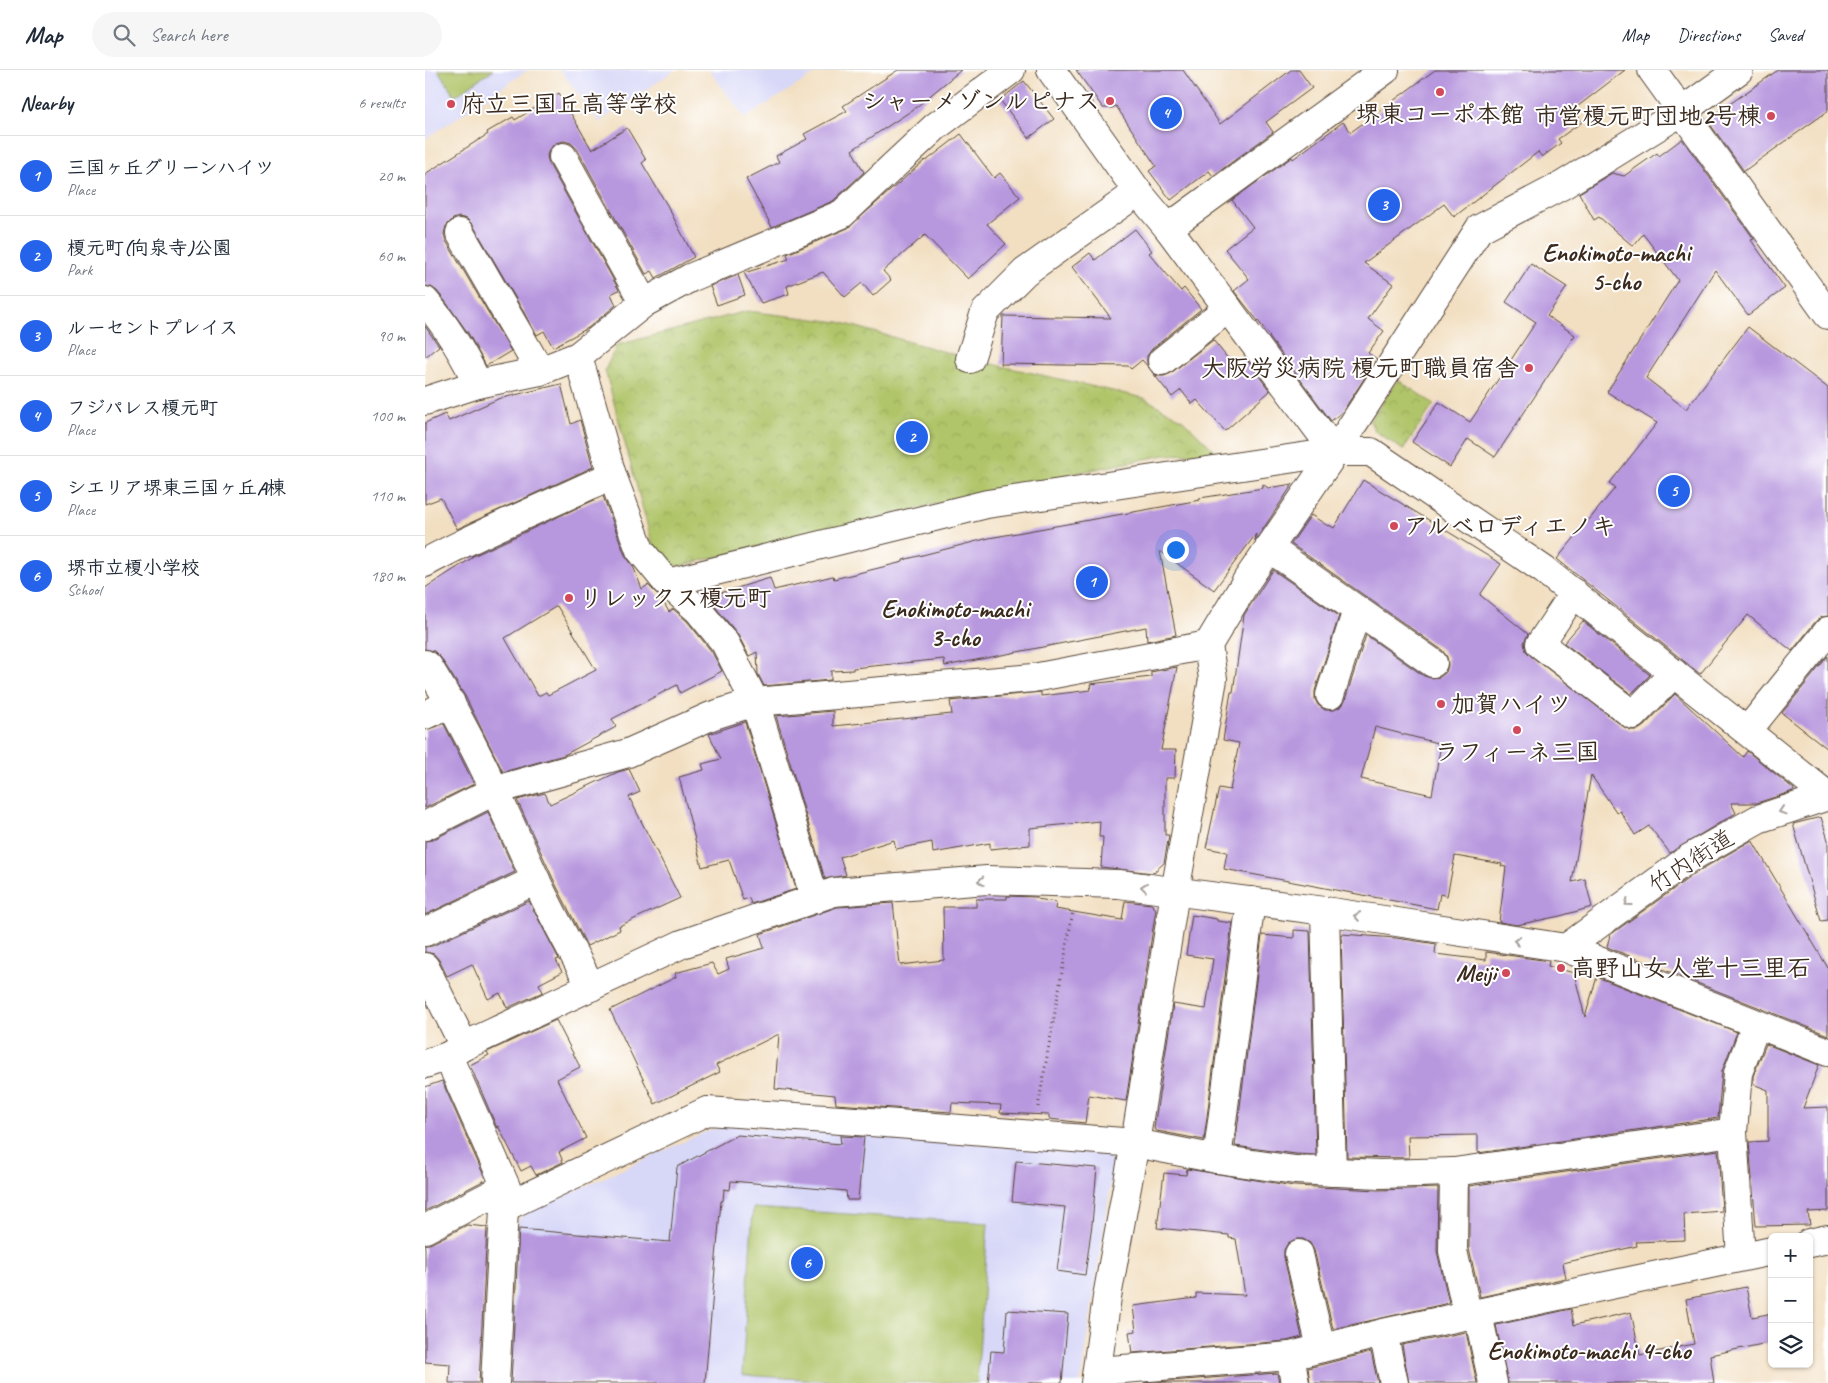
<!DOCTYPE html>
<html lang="en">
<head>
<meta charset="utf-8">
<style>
  body { margin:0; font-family:Caveat,"Klee One",sans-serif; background:#f6f6f7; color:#1f2937 }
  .controls { position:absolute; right:15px; bottom:15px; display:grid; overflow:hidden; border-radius:8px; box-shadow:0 1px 4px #0004 }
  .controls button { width:45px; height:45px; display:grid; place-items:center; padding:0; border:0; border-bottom:1px solid #e0e1e3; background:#fff; color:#1f2937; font:25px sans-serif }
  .you { position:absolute; left:750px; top:479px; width:18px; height:18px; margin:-12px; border:4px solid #fff; border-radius:50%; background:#1a73e8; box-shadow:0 0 0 8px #1a73e833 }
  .badge { display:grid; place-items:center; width:32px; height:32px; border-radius:50%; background:#2563eb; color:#fff; font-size:16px; font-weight:700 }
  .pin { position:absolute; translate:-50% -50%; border:2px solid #fff; box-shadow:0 1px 5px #0006 }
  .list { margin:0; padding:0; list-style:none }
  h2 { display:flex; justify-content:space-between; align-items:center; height:65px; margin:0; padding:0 20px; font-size:21px }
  h2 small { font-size:16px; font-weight:400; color:#747a83 }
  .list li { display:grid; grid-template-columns:32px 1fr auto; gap:15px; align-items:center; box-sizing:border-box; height:80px; padding:0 20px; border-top:1px solid #e0e1e3 }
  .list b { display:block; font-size:19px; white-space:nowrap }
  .list p { margin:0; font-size:16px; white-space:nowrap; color:#747a83 }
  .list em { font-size:16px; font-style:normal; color:#747a83 }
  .icon { flex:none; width:28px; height:28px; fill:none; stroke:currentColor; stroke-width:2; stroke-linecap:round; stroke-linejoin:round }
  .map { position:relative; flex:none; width:1403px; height:1313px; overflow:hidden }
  header { display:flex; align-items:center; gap:30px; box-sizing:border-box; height:70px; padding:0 25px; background:#fff; border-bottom:1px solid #e0e1e3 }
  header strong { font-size:24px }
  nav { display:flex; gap:28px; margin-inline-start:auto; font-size:18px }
  .search { width:350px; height:45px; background:#f6f6f7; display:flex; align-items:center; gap:12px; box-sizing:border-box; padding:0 18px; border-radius:28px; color:#747a83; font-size:19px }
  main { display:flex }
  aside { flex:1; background:#fff }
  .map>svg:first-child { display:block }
  .built { fill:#d7d7f8 }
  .park { fill:url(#park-crowns); stroke:#767844 }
  .pitch { fill:#b0c569; stroke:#767844 }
  .building { fill:#b797de; fill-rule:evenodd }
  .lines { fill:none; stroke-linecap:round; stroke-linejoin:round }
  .minor-casing { stroke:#564536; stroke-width:30 }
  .path { stroke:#564536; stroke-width:3; stroke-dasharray:1 4; stroke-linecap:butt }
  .minor { stroke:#fff; stroke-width:28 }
  .oneway { stroke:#a79f9a }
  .poi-dot { fill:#d1495b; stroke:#fff; stroke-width:2 }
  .labels { text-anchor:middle; stroke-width:4; stroke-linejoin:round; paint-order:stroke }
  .poi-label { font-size:24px; font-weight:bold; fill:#3b2a1e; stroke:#fff; text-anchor:start }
  .street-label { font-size:24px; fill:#3b2a1e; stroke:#fff }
  .neighbourhood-label { font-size:25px; font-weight:bold; fill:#3b2a1e; stroke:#fff }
</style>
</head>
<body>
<header>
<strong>Map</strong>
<div class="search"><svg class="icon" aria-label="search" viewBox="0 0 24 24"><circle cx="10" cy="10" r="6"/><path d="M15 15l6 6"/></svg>Search here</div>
<nav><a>Map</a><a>Directions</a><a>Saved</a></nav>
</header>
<main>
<aside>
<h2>Nearby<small>6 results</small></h2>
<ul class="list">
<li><span class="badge">1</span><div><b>三国ヶ丘グリーンハイツ</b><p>Place</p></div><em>20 m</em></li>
<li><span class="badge">2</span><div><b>榎元町(向泉寺)公園</b><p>Park</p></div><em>60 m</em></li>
<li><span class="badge">3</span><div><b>ルーセントプレイス</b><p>Place</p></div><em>90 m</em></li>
<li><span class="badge">4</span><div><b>フジパレス榎元町</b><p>Place</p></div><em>100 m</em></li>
<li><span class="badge">5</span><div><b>シエリア堺東三国ヶ丘A棟</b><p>Place</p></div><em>110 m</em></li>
<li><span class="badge">6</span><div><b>堺市立榎小学校</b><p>School</p></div><em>180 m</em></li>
</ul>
</aside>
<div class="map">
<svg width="1403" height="1313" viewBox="0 0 1403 1313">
  <defs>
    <pattern id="park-crowns" width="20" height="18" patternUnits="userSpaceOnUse" patternTransform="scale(1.25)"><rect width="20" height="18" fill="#b0c569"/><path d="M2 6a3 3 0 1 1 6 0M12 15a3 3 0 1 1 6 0" fill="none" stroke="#98a95b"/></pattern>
  </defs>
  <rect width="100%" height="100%" fill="#fff"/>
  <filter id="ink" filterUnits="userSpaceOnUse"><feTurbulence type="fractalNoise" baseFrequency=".02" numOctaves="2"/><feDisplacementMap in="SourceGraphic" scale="10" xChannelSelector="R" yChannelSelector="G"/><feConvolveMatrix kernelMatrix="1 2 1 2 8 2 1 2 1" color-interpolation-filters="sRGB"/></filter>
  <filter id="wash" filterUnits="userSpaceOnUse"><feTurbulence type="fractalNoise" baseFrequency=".0096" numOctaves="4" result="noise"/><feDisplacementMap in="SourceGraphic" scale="20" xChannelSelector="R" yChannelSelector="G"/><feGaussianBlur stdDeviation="1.12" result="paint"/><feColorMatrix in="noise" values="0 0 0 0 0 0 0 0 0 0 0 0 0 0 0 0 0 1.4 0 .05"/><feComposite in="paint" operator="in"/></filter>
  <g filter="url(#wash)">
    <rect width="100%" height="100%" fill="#f2dfc1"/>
    <g class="built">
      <polygon points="0,0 103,0 0,69"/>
      <polygon points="135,0 250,0 174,52"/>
      <polygon points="284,0 396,0 320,48"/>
      <polygon points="304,1055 682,1084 689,1093 655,1313 82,1313 93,1150 103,1142 285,1060"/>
    </g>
    <g class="park">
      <polygon points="322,241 414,252 545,289 719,328 758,350 792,383 740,385 583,417 254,496 248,495 229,480 180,300 192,275"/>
      <polygon points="973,310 1009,334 978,380 950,361 945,351"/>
    </g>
    <g class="pitch">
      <polygon points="13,0 68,0 30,26"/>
      <polygon points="328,1138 563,1153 552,1313 436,1313 317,1305"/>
    </g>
    <g id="blocks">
      <g class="building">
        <polygon points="473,0 536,0 489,39 427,80 439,102 408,131 347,157 321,109 354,92 351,86 382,69 379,64 422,41 418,36"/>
        <polygon points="651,0 758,0 795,54 866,0 874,0 887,18 841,52 848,62 788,106 784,101 746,130 724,101 731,96 691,36 687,38 678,38"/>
        <polygon points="1010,0 1200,0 1148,40 1157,52 1133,69 1136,73 1117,87 1113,82 1029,147 1019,134 939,193 968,214 943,249 959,261 943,283 952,289 918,341 906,351 844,267 845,266 809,221 824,209 800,179 828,157 807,130 867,87 868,89 918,52 926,62"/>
        <polygon points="1353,0 1403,0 1403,41 1319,101 1282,50"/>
        <polygon points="599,11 629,49 604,68 575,30"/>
        <polygon points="134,23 167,80 202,58 221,90 217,93 242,135 269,187 231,208 227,201 221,204 152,79 146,73 139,71 131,73 124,79 122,86 124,94 194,220 186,224 191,235 163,258 128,277 119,261 112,265 48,155 42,149 34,147 28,149 21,156 19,164 21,171 86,281 61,296 43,263 20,231 12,221 6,217 0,216 0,104 63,64 62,62 88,47 90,50"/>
        <polygon points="536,64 569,108 575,103 595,127 562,154 581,174 543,209 500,165 458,201 466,210 448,226 437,213 420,227 398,202 362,216 364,224 336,233 319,203 364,189 362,184 423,158 500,90 501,91"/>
        <polygon points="1257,69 1329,169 1326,170 1360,218 1323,245 1290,200 1221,308 1261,339 1323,257 1403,318 1403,546 1397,547 1391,551 1367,581 1323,545 1275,604 1132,489 1190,418 1184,414 1232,353 1182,322 1253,210 1218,164 1208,176 1174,147 1169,150 1154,123 1187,103 1199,106 1232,83 1234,86"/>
        <polygon points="710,159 727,181 724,183 756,221 759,218 776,239 727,279 722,286 722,293 724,298 717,290 706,299 703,296 576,294 578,246 686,248 647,197 665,183 670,190"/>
        <polygon points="1106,194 1142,217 1122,246 1150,265 1070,387 1043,369 1025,397 987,372 1014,332 1045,352 1111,252 1081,232"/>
        <polygon points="313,205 320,225 292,235 285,216"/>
        <polygon points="0,256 14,276 0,287"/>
        <polygon points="788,270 809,296 820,287 845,321 800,361 772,330 767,334 756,320 747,327 727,302 732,306 739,306 746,303"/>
        <polygon points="136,314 146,354 155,350 168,397 32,459 16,428 0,434 0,353 20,344 24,351 73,329"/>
        <path d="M938,410L1076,494L1055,525L1103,564L1099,573L1101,581L1106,586L1199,657L1206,660H1213L1219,656L1250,624L1318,687L1322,681L1369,719L1368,721L1332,733H1306L1311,743L1245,783L1224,756L1210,765L1195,741L1192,743L1166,705L1147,812L1160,809L1167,837L1135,846L1092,855L1074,852L1081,797L1076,796L1077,794L1030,786L1022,826L1015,824L1012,839L799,799L802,782L781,778L794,718L805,720L814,673L798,670L806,622H808L819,545L848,500L914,546L890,621V629L893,635L900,640H909L915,637L920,630L941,565L999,606L1006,608L1015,607L1021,602L1023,595L1022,587L1017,580L866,474L886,445L903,456L904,455L909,458ZM950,657L1016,674L1007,725L936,709Z"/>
        <polygon points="838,414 843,418 868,414 830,471 831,464 789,520 735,481 751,565 722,571 721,557 520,596 519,589 428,598 428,600 406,601 406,610 339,616 333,604 332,582 324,586 312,563 282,527 345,508 349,520 408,506 409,509 478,492 478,490 564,468 775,430 775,428 838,418"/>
        <path d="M178,426L200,485L208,496L217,519L223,515L236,528L244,542L248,539L262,551L287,582L297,601L255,623L252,615L187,649L191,657L139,685L78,702L40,626L16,588L9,581L0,579V518L47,488L46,487ZM132,536L171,600L123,625L121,622L113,626L80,568Z"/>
        <polygon points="1158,551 1225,605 1206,624 1139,573"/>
        <polygon points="1403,586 1403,679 1357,643"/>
        <polygon points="752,597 736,680 751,680 750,708 740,708 740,765 744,765 739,793 728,803 676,797 678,767 674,767 675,751 605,758 605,775 565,779 565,773 508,783 507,772 471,779 469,770 415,787 421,805 400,809 351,646 408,641 408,656 527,644 525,631 616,622 616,626 666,620 665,614 726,607 726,602"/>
        <polygon points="320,652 371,819 326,834 324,828 318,830 304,790 277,797 254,707 279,700 277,694 296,689 284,664"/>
        <polygon points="19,654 49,714 0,738 0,660"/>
        <polygon points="204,699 215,722 204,727 255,828 194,856 195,860 162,876 131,815 92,730 120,723 125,734 193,702"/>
        <polygon points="63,742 90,802 0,845 0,771 7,770"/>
        <polygon points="1396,747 1403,770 1403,850 1396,851 1368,754"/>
        <polygon points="1327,770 1403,898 1403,965 1182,877 1185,865 1272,802"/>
        <polygon points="582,826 612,827 612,829 631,832 630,839 697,850 700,831 726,834 731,839 701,1031 664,1025 660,1053 624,1049 624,1045 575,1043 576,1035 527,1033 526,1042 411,1034 410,1025 350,1019 354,964 291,995 295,1002 230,1034 185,940 251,907 250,903 287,893 293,904 304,899 301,889 339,878 335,864 412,837 468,833 475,895 519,890 518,837 551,837 551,829 582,829"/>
        <polygon points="104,831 134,889 131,890 137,902 114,914 118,922 82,938 75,923 63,929 47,894 22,906 14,890 9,884 0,882 0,877 7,876"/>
        <polygon points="767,845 792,849 792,851 807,853 779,1070 732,1061 729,1058 748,934 781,939 788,889 761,885"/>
        <polygon points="869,860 885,861 891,1085 871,1084 810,1076 837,865 869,868"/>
        <polygon points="916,864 971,868 1005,873 1011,874 1010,884 1061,890 1061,882 1124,891 1123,896 1149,903 1160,947 1172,907 1312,962 1297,1001 1293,1048 1053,1083 1053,1065 983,1066 984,1088 922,1087"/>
        <polygon points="131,950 155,997 132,1009 161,1068 134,1082 138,1092 111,1105 106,1096 96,1101 73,1056 72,1058 45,995 64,985 62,982"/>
        <polygon points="1341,974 1394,995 1378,1038 1403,1037 1403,1141 1383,1142 1385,1155 1331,1156 1324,1072 1343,1071 1343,1020 1328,1014 1328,1006"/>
        <polygon points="17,1011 59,1106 58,1111 0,1141 0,1017"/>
        <polygon points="312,1065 416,1074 415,1066 439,1067 433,1130 422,1130 421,1121 306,1111 305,1120 299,1119 298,1131 296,1131 280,1313 86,1313 94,1159 245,1172 252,1097"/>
        <polygon points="1293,1080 1297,1141 1259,1144 1260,1170 1211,1172 1212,1176 1138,1193 1141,1208 1055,1227 1044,1179 1044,1116"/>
        <polygon points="591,1091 672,1098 667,1154 660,1205 632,1201 640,1137 587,1132"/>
        <polygon points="762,1099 869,1116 954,1120 1013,1118 1012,1181 1024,1233 908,1259 889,1180 885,1173 878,1169 871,1169 863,1173 859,1180 859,1187 877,1267 862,1271 707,1283 704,1262 711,1261 708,1236 771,1228 771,1223 820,1225 811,1169 804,1168 804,1165 732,1158 739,1103 761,1105"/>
        <polygon points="42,1155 62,1157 54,1313 24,1313 25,1294 0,1292 0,1175 7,1173"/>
        <polygon points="1321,1217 1327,1247 1343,1244 1347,1261 1347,1272 1285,1285 1289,1313 1083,1313 1071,1255 1146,1239 1149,1255 1206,1242 1215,1285 1269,1274 1261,1229"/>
        <polygon points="582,1240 643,1244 637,1313 563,1313 566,1281 579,1282"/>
        <polygon points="1041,1262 1052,1313 984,1313 977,1275"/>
        <polygon points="946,1282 953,1313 885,1313 883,1298"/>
        <polygon points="852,1303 854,1313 719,1313"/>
      </g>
    </g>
  </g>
  <g filter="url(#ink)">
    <use href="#blocks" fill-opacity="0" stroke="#564536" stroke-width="1"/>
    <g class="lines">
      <defs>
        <g id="minor">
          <polyline points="626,0 713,122 743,158 960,0"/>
          <polyline points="1227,0 1403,245"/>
          <polyline points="138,87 219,233"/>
          <polyline points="743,158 910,382"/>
          <polyline points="35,163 115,301"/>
          <path d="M0,231C22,256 39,285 53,314"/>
          <polyline points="153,286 187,405 215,480 242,513 562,434 910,382 946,382 1119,500 1403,726"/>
          <polyline points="545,289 560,242 600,202 713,122"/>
          <polyline points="737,291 803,238"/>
          <polyline points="0,331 53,314 115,301 153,286 219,233 265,208 417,144 510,57 586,0"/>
          <polyline points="844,478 1008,593"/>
          <path d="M0,493C60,460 125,435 187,405"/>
          <polyline points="242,513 273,540 300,573 330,632 390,829"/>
          <polyline points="1149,523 1115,574 1208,645 1249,603"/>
          <path d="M0,594L3,596C45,663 77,735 110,808C127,845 147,880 166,917"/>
          <polyline points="905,625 932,540"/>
          <polyline points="0,645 26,633"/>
          <polyline points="1323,660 1403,561"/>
          <polyline points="0,756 71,720 203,683 286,646 330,632 608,608 783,575"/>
          <polyline points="900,841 907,1102"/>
          <polyline points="0,862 111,810"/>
          <polyline points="1141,878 1263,789 1333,749 1403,726"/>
          <polyline points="0,897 39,976"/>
          <polyline points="0,994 23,986 39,976 257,874 409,822 562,810 694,814 900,841 1141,878 1403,982"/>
          <polyline points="792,1089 826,831"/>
          <polyline points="1029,1102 1028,1181 1043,1246"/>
          <polyline points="80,1137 282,1041 460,1053 710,1073 792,1089 870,1100 955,1104 1029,1102 1308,1062"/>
          <polyline points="0,1159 81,1117 23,986"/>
          <polyline points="1384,1173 1403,1169"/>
          <polyline points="874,1184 896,1278"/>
          <polyline points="1316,1187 1308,1062 1313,1003 1331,955"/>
          <polyline points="1053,1244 1068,1313"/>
          <polyline points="958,1263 969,1313"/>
          <polyline points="865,1286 870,1313"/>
          <polyline points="672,1301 865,1286 958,1263 1347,1181"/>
          <polyline points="70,1313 80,1120"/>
          <polyline points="670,1313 682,1227 710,1073 750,822 788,609 783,575 822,510 910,382 1054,159 1138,115 1256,42 1314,0"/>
        </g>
      </defs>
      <use href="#minor" class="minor-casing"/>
      <polyline class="path" points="613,1037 648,841"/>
      <use href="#minor" class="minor"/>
    </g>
    <defs><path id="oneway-chevron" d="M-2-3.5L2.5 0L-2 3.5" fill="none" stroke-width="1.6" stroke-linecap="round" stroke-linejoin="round" transform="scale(1.25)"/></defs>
    <g class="oneway">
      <use href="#oneway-chevron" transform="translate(1357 741) rotate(162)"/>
      <use href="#oneway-chevron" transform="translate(556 811) rotate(177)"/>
      <use href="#oneway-chevron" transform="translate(719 817) rotate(-173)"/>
      <use href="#oneway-chevron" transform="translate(1203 833) rotate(144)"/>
      <use href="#oneway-chevron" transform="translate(932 846) rotate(-171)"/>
      <use href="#oneway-chevron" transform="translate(1092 871) rotate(-171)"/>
    </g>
  </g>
  <g class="poi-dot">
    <circle cx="1015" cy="22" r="5"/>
    <circle cx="685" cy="31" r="5"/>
    <circle cx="26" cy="34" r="5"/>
    <circle cx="1346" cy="46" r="5"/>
    <circle cx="1104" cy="298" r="5"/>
    <circle cx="969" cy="456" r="5"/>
    <circle cx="144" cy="528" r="5"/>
    <circle cx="1016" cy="634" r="5"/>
    <circle cx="1092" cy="660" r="5"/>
    <circle cx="1136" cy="898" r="5"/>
    <circle cx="1081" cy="903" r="5"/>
  </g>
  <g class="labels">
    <g class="poi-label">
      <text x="675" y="39" text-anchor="end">シャーメゾンルピナス</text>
      <text x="36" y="42">府立三国丘高等学校</text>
      <text x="1015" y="52" text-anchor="middle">堺東コーポ本館</text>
      <text x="1336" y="54" text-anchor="end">市営榎元町団地2号棟</text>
      <text x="1094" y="306" text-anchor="end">大阪労災病院 榎元町職員宿舎</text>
      <text x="979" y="464">アルベロディエノキ</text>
      <text x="154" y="536">リレックス榎元町</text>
      <text x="1026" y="642">加賀ハイツ</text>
      <text x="1092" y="690" text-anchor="middle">ラフィーネ三国</text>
      <text x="1146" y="906">高野山女人堂十三里石</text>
      <text x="1071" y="911" text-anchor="end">Meiji</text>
    </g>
    <g class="street-label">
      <text transform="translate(1266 791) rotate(-33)" y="8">竹内街道</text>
    </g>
    <g class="neighbourhood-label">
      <text x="1191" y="191">Enokimoto-machi<tspan x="1191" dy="29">5-cho</tspan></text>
      <text x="530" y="547">Enokimoto-machi<tspan x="530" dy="29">3-cho</tspan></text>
      <text x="1164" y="1289">Enokimoto-machi 4-cho</text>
    </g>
  </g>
</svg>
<div class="controls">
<button>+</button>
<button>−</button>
<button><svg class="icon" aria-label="layers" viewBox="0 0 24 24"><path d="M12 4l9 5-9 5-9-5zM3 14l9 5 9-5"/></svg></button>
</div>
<div class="you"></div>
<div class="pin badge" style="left:667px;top:512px">1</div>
<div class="pin badge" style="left:487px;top:367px">2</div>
<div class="pin badge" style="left:959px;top:135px">3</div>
<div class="pin badge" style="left:741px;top:43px">4</div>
<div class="pin badge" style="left:1249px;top:421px">5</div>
<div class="pin badge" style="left:382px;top:1193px">6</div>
</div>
</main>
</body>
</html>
